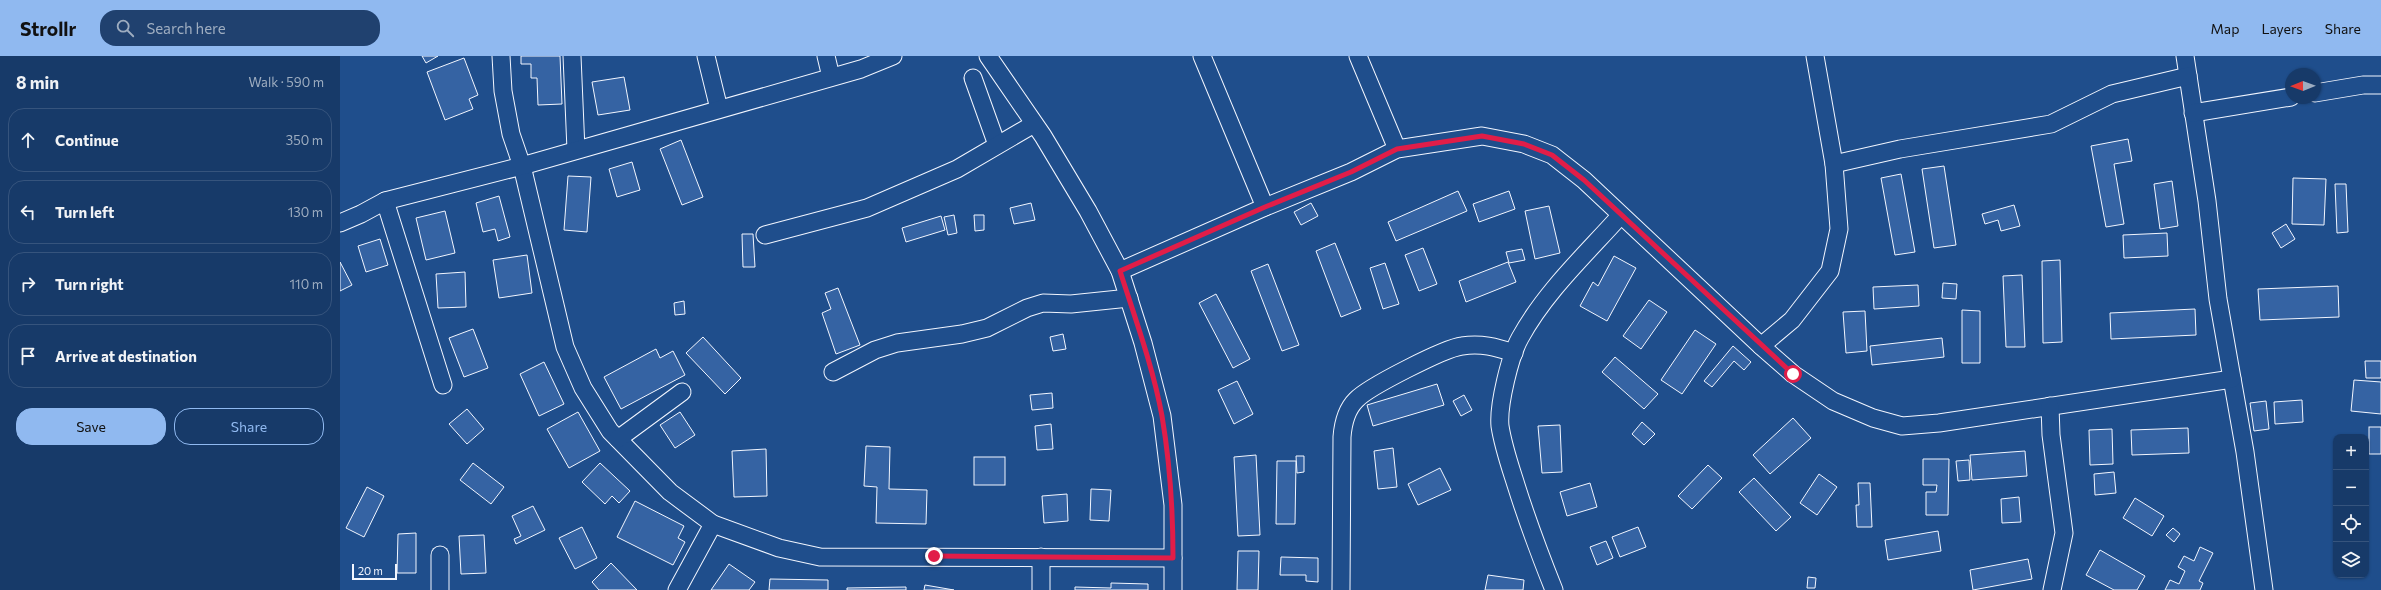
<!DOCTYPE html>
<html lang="en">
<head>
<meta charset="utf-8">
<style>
  body { margin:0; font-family:Commissioner,sans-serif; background:#20416f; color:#f1f3f6 }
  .controls { position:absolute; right:12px; bottom:12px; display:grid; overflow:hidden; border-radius:8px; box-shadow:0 1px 3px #0004 }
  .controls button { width:36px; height:36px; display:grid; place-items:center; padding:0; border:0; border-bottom:1px solid #36547d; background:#173a69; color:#f1f3f6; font:20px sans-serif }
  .compass { position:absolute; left:1945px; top:12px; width:36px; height:36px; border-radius:50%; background:#173a69; box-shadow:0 1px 3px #0004; rotate:269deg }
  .scale { position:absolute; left:12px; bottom:10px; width:45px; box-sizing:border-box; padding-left:4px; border:2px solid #f2f6ff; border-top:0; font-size:11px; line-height:14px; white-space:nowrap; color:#f2f6ff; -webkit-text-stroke:3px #1f4e8c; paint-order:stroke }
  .stop { position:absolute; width:12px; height:12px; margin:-9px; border:3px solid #e11d48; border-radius:50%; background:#fff }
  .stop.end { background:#e11d48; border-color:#fff; box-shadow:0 1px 4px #0008 }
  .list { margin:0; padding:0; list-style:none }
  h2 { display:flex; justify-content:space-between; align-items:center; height:52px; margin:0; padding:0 16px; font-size:17px }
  h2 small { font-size:13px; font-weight:400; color:#9eadc0 }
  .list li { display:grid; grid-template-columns:26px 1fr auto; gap:12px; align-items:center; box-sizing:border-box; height:64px; margin:0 8px 8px; padding:0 8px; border:1px solid #36547d; border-radius:16px }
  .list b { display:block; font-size:15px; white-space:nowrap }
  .list em { font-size:13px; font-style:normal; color:#9eadc0 }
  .actions { display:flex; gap:8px; padding:12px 16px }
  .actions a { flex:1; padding:9px 0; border:1px solid #90b9f0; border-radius:16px; text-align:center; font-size:14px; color:#90b9f0 }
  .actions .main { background:#90b9f0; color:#111 }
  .icon { flex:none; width:22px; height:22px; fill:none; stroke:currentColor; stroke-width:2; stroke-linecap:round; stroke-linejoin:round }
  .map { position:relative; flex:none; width:2041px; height:534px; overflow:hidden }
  header { display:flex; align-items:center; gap:24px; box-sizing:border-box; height:56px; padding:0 20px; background:#90b9f0; color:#111 }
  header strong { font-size:19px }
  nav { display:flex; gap:22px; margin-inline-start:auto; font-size:14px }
  .search { width:280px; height:36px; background:#20416f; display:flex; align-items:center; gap:10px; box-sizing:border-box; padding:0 14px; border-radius:16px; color:#9eadc0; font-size:15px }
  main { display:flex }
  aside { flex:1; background:#173a69 }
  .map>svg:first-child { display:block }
  .building { fill:#3563a3; stroke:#f2f6ff }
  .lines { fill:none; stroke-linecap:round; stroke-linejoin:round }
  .minor-casing { stroke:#f2f6ff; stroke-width:19 }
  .minor { stroke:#1f4e8c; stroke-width:17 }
  .route { stroke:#e11d48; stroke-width:5 }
</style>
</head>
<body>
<header>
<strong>Strollr</strong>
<div class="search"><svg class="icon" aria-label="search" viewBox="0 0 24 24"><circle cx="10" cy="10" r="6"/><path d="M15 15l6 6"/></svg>Search here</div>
<nav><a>Map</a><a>Layers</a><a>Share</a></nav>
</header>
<main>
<aside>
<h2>8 min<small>Walk · 590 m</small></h2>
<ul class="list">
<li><svg class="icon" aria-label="ahead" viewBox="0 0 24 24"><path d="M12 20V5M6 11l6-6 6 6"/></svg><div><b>Continue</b></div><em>350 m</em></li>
<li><svg class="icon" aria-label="left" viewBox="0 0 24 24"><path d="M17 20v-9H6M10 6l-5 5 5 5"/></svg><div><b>Turn left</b></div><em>130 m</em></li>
<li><svg class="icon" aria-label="right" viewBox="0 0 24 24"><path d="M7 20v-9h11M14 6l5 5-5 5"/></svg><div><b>Turn right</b></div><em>110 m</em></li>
<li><svg class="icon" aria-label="arrive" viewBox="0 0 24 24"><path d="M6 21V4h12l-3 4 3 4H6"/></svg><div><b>Arrive at destination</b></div></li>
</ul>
<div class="actions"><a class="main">Save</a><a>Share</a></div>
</aside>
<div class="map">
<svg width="2041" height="534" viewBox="0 0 2041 534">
  <rect width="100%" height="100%" fill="#1f4e8c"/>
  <g class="building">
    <polygon points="82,0 98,0 86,7"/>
    <polygon points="181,0 220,0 222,48 198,49 197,22 191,22 191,8 181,8"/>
    <polygon points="124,2 138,39 129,43 133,53 105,64 87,16"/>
    <polygon points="284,21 290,54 258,59 252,26"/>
    <polygon points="1788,83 1792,105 1774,108 1784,168 1766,171 1751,90"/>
    <polygon points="341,84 363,141 342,149 320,93"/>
    <polygon points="292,106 300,134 277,141 269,113"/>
    <polygon points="1604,110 1616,189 1594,192 1582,113"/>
    <polygon points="1561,118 1575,196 1555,199 1541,122"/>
    <polygon points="228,120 251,121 247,176 224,174"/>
    <polygon points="1953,122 1986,123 1984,169 1952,168"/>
    <polygon points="1832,125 1838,170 1820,173 1814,128"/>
    <polygon points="1995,128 2006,128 2008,176 1997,177"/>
    <polygon points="1118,135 1127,155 1056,185 1048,166"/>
    <polygon points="1169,135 1175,153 1139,166 1133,148"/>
    <polygon points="159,140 170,181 158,185 155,173 143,176 136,147"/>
    <polygon points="691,147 695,164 674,168 670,152"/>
    <polygon points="971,147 978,160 961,169 954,156"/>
    <polygon points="1674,149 1680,170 1661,175 1658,164 1645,168 1642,158"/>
    <polygon points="1209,150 1220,197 1195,203 1185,155"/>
    <polygon points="105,155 115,197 86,204 76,162"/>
    <polygon points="614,159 617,177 608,179 604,161"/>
    <polygon points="634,159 644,159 644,174 635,175"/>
    <polygon points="601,160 605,174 566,186 562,172"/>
    <polygon points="1946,168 1955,183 1941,192 1932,177"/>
    <polygon points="1827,177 1828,200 1784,202 1783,179"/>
    <polygon points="402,178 413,178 415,211 403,211"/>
    <polygon points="40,183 48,209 26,216 18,190"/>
    <polygon points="995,187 1021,253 1001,261 976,195"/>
    <polygon points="1083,192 1097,228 1079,235 1065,199"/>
    <polygon points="1182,193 1185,204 1169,207 1166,196"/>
    <polygon points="187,199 192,237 159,242 153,204"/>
    <polygon points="1274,200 1296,212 1267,265 1240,250 1253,226 1258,230"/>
    <polygon points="1720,204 1722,286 1703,287 1702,205"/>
    <polygon points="0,206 12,229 0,235"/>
    <polygon points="1168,206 1176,226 1126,246 1119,225"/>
    <polygon points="1045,207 1059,248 1043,253 1030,212"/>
    <polygon points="928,208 959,289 942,295 911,215"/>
    <polygon points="125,216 126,251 98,252 96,218"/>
    <polygon points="1682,219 1685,291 1666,291 1663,220"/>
    <polygon points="1603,227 1617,228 1616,243 1602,242"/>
    <polygon points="1578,229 1579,250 1534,253 1533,231"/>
    <polygon points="1998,230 1999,261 1920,264 1918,233"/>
    <polygon points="498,232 520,289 496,298 482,257 491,253 485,237"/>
    <polygon points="876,238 910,303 893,312 859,247"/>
    <polygon points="1309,244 1327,256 1301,293 1283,280"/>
    <polygon points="344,245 345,258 335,259 334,247"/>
    <polygon points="1855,253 1856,279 1771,283 1770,257"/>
    <polygon points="1622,254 1640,255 1640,307 1622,307"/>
    <polygon points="1525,255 1527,295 1506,297 1503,256"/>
    <polygon points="133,273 148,312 124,321 109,282"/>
    <polygon points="1355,274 1376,288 1342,338 1321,324"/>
    <polygon points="723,278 726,293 713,295 710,281"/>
    <polygon points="363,281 401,322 385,338 346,297"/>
    <polygon points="1602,282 1604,301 1532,309 1530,290"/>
    <polygon points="1393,290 1411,306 1404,314 1394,305 1372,331 1364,325"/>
    <polygon points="316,293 320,302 333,295 345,319 281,353 264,321"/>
    <polygon points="1275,301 1318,338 1304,353 1262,316"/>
    <polygon points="2025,305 2041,305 2041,322 2026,322"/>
    <polygon points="204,306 224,348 199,360 180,318"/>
    <polygon points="2014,324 2041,326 2041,358 2011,355"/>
    <polygon points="897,325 913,358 894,368 878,334"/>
    <polygon points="1097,328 1104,349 1033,370 1027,349"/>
    <polygon points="712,337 713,352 692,354 690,339"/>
    <polygon points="1124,339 1132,354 1121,360 1113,345"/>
    <polygon points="1962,344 1963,366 1935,368 1934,346"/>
    <polygon points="1926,345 1929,373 1914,375 1910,347"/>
    <polygon points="127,353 144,373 127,388 109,368"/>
    <polygon points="238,356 260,395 229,412 207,373"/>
    <polygon points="340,356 355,379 335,392 320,369"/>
    <polygon points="1453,362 1471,382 1430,418 1413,399"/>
    <polygon points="1302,366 1315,378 1304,389 1292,378"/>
    <polygon points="711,368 713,393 697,394 695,370"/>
    <polygon points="1220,369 1222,416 1202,417 1198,370"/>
    <rect x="2029" y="371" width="12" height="27"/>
    <polygon points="1848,372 1849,397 1792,399 1791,374"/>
    <polygon points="1772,373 1773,408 1750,409 1749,374"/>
    <polygon points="526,390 550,391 549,433 587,434 586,468 536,467 537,431 524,430"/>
    <polygon points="1053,392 1057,431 1038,433 1034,395"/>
    <polygon points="426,393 427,440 394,441 392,395"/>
    <polygon points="1685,395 1687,420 1632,424 1630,399"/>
    <polygon points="916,399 920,479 898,480 894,401"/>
    <polygon points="956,400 964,400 964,416 957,417"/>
    <rect x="634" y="401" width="31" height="28"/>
    <polygon points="1583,403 1609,403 1608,459 1586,459 1586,436 1596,436 1597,429 1583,429"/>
    <polygon points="1629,404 1630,424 1618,425 1616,405"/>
    <polygon points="937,405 956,405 955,468 936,468"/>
    <polygon points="133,407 164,431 151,448 120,424"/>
    <polygon points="260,407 290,435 279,447 272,440 265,448 242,426"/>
    <polygon points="1368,409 1382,422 1352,453 1338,440"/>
    <polygon points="1100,412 1111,434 1078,449 1068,428"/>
    <polygon points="1774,416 1776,437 1755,439 1754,418"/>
    <polygon points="1479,418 1497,431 1477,459 1460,447"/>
    <polygon points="1414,422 1451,461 1436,475 1399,436"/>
    <polygon points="1250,427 1257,451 1227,460 1220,436"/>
    <polygon points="1518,427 1530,427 1532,471 1517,471 1516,449 1519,449"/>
    <polygon points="27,431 44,440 24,481 6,472"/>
    <polygon points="751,433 771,434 769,465 750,464"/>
    <polygon points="727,438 728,465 704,467 702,440"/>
    <polygon points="1679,441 1681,466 1662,467 1661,443"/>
    <polygon points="1795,442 1824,460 1812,480 1783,462"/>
    <polygon points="295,445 344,470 338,482 345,486 333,509 277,481"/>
    <polygon points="193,450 205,474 176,488 174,483 181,480 172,460"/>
    <polygon points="242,471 257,502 235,513 219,482"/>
    <polygon points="1298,471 1306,491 1280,501 1272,481"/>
    <polygon points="1833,472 1840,478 1834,486 1826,479"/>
    <polygon points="1598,475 1601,495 1548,504 1545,484"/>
    <polygon points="76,477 76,517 57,517 58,478"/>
    <polygon points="144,479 146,517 121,518 119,480"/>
    <polygon points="1266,485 1273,502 1257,509 1250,491"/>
    <polygon points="1860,491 1873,497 1859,525 1863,527 1860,534 1825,534 1830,524 1839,528 1845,515 1838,511 1844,500 1854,505"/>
    <polygon points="1760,494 1805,520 1797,534 1774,534 1746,519"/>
    <polygon points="898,495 919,495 918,534 897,534"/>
    <polygon points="941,501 978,502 978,526 966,525 966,519 940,519"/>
    <polygon points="1688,503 1692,523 1633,534 1630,514"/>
    <polygon points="271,507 297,534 259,534 252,526"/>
    <polygon points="389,508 415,526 409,534 371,534"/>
    <polygon points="1148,519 1184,524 1183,534 1145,534"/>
    <polygon points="1468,521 1476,522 1475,532 1467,532"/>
    <polygon points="430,523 488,524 488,534 429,534"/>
    <polygon points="771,527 808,528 808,534 735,534 735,531 771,532"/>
    <polygon points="585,529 614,534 584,534"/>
    <polygon points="566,531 566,534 507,534 507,532"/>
  </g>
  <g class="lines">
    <defs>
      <g id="minor">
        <polyline points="161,0 163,35 171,78 182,110 225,291 243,332 270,375 330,436 373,468 439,492 480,501 833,502"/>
        <polyline points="232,0 236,94"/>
        <polyline points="366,0 379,53"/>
        <polyline points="486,0 491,21"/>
        <polyline points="648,0 703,80 748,155 780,215 803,287 822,360 833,449 833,534"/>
        <polyline points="862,0 925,151"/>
        <polyline points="1018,0 1057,93"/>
        <polyline points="1845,0 1867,145 1878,243 1905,396 1924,534"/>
        <polyline points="633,22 657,89"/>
        <polyline points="1975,37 2023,29 2041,29"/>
        <polyline points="1853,57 1951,41"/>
        <polyline points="1494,108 1560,93 1711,68 1772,38 1848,20"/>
        <polyline points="45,145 103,329"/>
        <polyline points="0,167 21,158 45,145 182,110 521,13 553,0"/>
        <polyline points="425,179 527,152 617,113 694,68"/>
        <polyline points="780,215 925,151 1011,116 1057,93 1142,80 1184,88 1212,99 1244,124 1421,290 1453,318 1493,345 1533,362 1562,370 1599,367 1892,323"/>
        <polyline points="1421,290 1452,264 1490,215 1499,173 1494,108 1475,0"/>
        <polyline points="493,316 535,294 557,287 622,278 647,272 687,252 703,247 731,248 789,242"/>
        <polyline points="1710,350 1711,379 1724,477 1712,534"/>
        <polyline points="278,383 342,336"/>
        <polyline points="100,499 100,534"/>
        <polyline points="701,501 701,534"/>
        <polyline points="337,534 373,468"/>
        <path d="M1001,534L1002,381C1003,368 1006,354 1016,344C1028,331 1105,292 1122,290C1141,287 1156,291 1174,297"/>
        <path d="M1214,534C1200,499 1187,464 1176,429C1170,410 1163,390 1160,370C1158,349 1170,300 1180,282C1205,236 1246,198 1280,160"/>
      </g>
    </defs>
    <use href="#minor" class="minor-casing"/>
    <use href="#minor" class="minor"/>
  </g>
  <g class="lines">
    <path class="route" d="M594,500L833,502C833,455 830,407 822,360C813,311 795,262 780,215L925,151L1011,116L1057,93L1142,80L1184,88L1212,99L1244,124L1453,318"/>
  </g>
</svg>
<div class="controls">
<button>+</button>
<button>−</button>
<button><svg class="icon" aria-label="locate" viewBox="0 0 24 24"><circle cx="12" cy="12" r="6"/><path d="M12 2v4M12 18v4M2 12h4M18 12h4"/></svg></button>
<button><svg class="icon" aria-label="layers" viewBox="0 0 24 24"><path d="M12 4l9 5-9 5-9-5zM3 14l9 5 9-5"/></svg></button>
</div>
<svg class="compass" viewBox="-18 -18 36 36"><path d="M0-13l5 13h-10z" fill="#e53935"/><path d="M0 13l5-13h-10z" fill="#9eadc0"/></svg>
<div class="scale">20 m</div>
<div class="stop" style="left:1453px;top:318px"></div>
<div class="stop end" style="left:594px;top:500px"></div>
</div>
</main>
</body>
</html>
